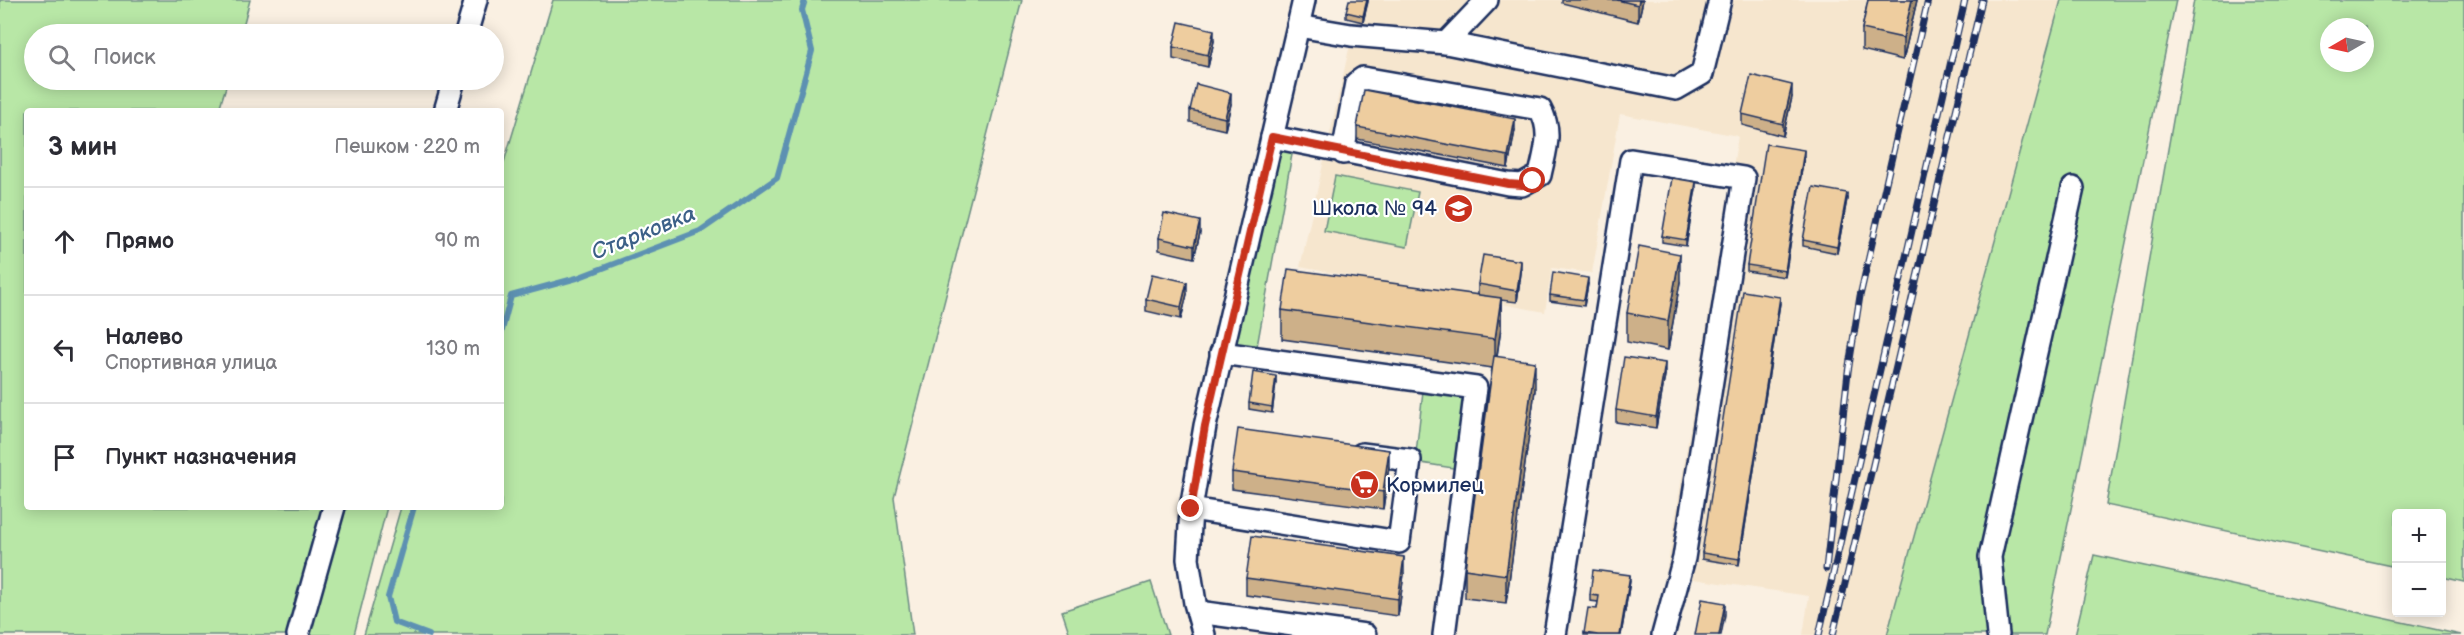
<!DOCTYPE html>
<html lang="ru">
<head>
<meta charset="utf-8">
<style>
  body { margin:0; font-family:"Balsamiq Sans",sans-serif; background:#f2f2f3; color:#2b2b33 }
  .controls { position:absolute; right:18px; bottom:18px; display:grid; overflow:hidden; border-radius:6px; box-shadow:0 3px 15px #0003 }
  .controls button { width:54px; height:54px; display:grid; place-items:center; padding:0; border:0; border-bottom:2px solid #e1e1e2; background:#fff; color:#2b2b33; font:30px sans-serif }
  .compass { position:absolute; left:2320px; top:18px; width:54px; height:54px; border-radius:50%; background:#fff; box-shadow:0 3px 15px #0003; rotate:261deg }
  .stop { position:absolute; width:18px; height:18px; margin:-14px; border:4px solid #c8321e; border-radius:50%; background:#fff }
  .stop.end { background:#c8321e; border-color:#fff; box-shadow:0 2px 6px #0008 }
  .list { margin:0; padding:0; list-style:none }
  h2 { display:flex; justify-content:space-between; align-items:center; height:78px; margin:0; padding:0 24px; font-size:26px }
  h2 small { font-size:20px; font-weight:400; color:#7c7c81 }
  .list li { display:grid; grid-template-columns:39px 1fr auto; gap:18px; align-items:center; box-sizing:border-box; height:108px; padding:0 24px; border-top:2px solid #e1e1e2 }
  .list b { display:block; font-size:22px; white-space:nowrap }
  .list p { margin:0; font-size:20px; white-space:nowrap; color:#7c7c81 }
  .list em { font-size:20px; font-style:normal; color:#7c7c81 }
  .icon { flex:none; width:33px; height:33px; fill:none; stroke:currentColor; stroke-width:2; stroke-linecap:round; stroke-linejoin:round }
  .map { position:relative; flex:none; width:2464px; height:635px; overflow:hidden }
  .search { position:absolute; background:#fff; box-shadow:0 3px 15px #0003; left:24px; top:24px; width:480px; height:66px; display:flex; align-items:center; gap:15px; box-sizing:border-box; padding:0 21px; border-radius:33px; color:#7c7c81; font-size:22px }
  .panel { position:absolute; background:#fff; box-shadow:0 3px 15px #0003; left:24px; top:108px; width:480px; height:402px; border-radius:6px }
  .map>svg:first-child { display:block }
  .built { fill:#f6e6ce }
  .green { fill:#b8e7a6; stroke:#6a8b82; stroke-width:1.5; fill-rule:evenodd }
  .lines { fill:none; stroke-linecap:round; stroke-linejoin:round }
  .stream { stroke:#5d91b2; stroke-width:6 }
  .minor-casing { stroke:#1b2f5e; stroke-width:26 }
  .minor { stroke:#fff; stroke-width:21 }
  .rail-casing { stroke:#1b2f5e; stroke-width:7 }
  .rail { stroke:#fff; stroke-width:4.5; stroke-dasharray:14; stroke-linecap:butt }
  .wall { fill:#cdb089; stroke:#1b2f5e; stroke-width:1.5 }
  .shaded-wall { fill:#a7906f; stroke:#1b2f5e; stroke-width:1.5 }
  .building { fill:#eecd9f; stroke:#1b2f5e; stroke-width:1.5 }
  .route { stroke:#c8321e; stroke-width:8 }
  .labels { text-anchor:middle; stroke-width:4.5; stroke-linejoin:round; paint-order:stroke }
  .poi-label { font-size:21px; fill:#1b2f5e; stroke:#fff; text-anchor:end }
  .water-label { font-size:22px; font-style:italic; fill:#3c6088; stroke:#fff }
</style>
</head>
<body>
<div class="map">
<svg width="2464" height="635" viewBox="0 0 2464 635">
  <rect width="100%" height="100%" fill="#faf0e2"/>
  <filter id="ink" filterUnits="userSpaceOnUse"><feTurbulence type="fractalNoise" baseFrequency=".0167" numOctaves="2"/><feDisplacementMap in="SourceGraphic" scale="12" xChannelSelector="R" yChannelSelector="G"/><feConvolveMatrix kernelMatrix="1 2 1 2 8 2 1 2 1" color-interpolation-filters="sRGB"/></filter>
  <g filter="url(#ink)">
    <polygon class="built" points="1360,0 2061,0 1887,635 1803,635 1809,596 1666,575 1738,136 1620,114 1592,273 1552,268 1545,312 1300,267"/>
    <g class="green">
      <polygon points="0,0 250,0 241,34 34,34 34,80 228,80 220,106 225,111 27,111 27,507 387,507 354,635 0,635"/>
      <polygon points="553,0 1022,0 894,497 913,635 364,635 401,507 501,507 501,172"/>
      <polygon points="2061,0 2176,0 2045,635 1887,635"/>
      <path d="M2194,0H2464V582L2442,577V514H2396V567L2106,505ZM2329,27H2365V63H2329Z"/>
      <polygon points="1275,145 1293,149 1256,352 1229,348"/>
      <polygon points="1335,176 1418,192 1407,247 1324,231"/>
      <polygon points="1423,391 1468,397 1459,469 1415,462"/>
      <polygon points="2094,555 2461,635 2075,635"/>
      <polygon points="1151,582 1168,635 1070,635 1062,611"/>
    </g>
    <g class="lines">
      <g class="stream">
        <polyline points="501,334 511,296 577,278 700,231 777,178 812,51 802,10 805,0"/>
        <polyline points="414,507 388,597 394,622 429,635"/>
      </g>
      <defs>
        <g id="minor">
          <polyline points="1298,26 1351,35 1446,43 1676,89 1702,74 1720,0"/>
          <polyline points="466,34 476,0"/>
          <polyline points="1446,43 1487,0"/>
          <polyline points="445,111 454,80"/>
          <path d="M1272,137L1508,184L1522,185L1540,175C1545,151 1553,132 1540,109L1363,78L1356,83L1343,153"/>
          <polyline points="1221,353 1476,388 1444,635"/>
          <polyline points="1191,509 1399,542 1410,460 1362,454"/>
          <polyline points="1198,612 1365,635"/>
          <polyline points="298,635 334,507"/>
          <polyline points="1204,635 1195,603 1188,559 1191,509 1205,426 1304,0"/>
          <polyline points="1555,635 1631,160 1744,178 1684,558 1663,635"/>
          <polyline points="1998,635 1990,557 2073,188"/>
        </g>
      </defs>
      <use href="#minor" class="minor-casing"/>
      <use href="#minor" class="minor"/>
      <defs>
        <g id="rail">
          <polyline points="1826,569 1848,372 1860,296 1928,0"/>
          <polyline points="1819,635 1965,0"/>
          <polyline points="1833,635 1982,0"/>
        </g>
      </defs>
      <use href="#rail" class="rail-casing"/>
      <use href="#rail" class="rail"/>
    </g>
    <g class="wall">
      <polygon points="1368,0 1363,22 1346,18 1346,12"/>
      <polygon points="1562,0 1643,0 1638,22 1562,3"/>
      <polygon points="1868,0 1917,0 1903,60 1862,50 1862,29"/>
      <polygon points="1214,41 1208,67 1173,59 1173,47"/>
      <polygon points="1792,97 1783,136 1742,125 1742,114"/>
      <polygon points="1231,104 1225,130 1190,122 1190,110"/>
      <polygon points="1357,127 1515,130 1508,168 1357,139"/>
      <polygon points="1804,156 1785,277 1747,271 1747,265"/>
      <polygon points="1696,188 1686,246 1662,242 1662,236"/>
      <polygon points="1847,199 1837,253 1803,246 1803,240"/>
      <polygon points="1200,233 1194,258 1159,250 1159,238"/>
      <polygon points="1521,273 1517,302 1501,300 1501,327 1497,357 1535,390 1506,603 1465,598 1465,569 1492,368 1282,339 1282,310 1478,295 1478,284"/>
      <polygon points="1680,282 1668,350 1627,342 1627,313"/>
      <polygon points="1588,284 1584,306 1550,301 1550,295"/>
      <polygon points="1187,294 1181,319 1146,311 1146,299"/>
      <polygon points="1780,303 1739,565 1702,559 1702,553"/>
      <polygon points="1665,375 1656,428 1616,422 1616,410"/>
      <polygon points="1276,382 1272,413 1249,409 1249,403"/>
      <polygon points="1389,467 1383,509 1232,489 1232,472"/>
      <polygon points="1404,574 1398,616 1246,595 1246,578"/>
      <polygon points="1630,581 1621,635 1584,635 1584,633 1597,609 1598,602 1590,601 1590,595"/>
    </g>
    <g class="shaded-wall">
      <polygon points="1367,0 1368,0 1368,2 1363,22 1363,16"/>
      <polygon points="1639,0 1643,0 1638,22 1638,5"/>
      <polygon points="1912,0 1917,0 1903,60 1903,38"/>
      <polygon points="1214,30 1214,41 1208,67 1208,55"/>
      <polygon points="1792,85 1792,97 1783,136 1783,124"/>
      <polygon points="1231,93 1231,104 1225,130 1225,118"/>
      <polygon points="1515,119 1515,130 1508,168 1508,156"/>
      <polygon points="1804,150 1804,156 1785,277 1785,271"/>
      <polygon points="1696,182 1696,188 1686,246 1686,240"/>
      <polygon points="1847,193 1847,199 1837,253 1837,247"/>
      <polygon points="1200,221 1200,233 1194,258 1194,246"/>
      <polygon points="1680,254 1680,282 1668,350 1668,321"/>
      <polygon points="1521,261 1521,273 1517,302 1517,291"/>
      <polygon points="1588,278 1588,284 1584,306 1584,300"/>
      <polygon points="1187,282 1187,294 1181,319 1181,307"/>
      <polygon points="1780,297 1780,303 1739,565 1739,559"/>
      <polygon points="1501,298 1501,327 1495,368 1495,339"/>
      <polygon points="1535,362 1535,390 1506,603 1506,575"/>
      <polygon points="1665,363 1665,375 1656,428 1656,417"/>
      <polygon points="1276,376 1276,382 1272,413 1272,407"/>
      <polygon points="1389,450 1389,467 1383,509 1383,492"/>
      <polygon points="1404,557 1404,574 1398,616 1398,599"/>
      <polygon points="1630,575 1630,581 1621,635 1620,635"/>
      <polygon points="1725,603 1725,615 1721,635 1719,635"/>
    </g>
    <g class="building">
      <polygon points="1349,0 1367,0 1363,16 1346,12"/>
      <polygon points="1617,0 1639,0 1638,5"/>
      <polygon points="1868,0 1912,0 1903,38 1862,29"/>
      <polygon points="1179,22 1214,30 1208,55 1173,47"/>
      <polygon points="1751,75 1792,85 1783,124 1742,114"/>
      <polygon points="1196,84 1231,93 1225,118 1190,110"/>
      <polygon points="1364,90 1515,119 1508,156 1357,127"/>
      <polygon points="1766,144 1804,150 1785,271 1747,265"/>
      <polygon points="1672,178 1696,182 1686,240 1662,236"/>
      <polygon points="1813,187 1847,193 1837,247 1803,240"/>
      <polygon points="1164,213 1200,221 1194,246 1159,238"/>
      <polygon points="1639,246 1680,254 1668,321 1627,313"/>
      <polygon points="1483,255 1521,261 1517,291 1478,284"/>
      <polygon points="1288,269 1501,298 1495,339 1282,310"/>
      <polygon points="1553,272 1588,278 1584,300 1550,295"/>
      <polygon points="1152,274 1187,282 1181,307 1146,299"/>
      <polygon points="1743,291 1780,297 1739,559 1702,553"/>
      <polygon points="1494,356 1535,362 1506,575 1465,569"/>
      <polygon points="1624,357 1665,363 1656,417 1616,410"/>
      <polygon points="1253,372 1276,376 1272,407 1249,403"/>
      <polygon points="1238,429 1389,450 1383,492 1232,472"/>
      <polygon points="1252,536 1404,557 1398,599 1246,578"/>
      <polygon points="1593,570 1630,575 1620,635 1598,635 1584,633 1588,608 1597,609 1599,596 1590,595"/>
      <polygon points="1702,599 1725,603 1719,635 1695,635"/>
    </g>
  </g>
  <g class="lines" filter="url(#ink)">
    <polyline class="route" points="1191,509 1205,426 1272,137 1508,184 1522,185 1533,181"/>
  </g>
  <defs>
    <symbol id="school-disc" viewBox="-11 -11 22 22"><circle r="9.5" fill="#c8321e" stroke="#fff"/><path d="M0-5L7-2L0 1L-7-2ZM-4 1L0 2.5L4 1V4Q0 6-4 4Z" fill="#fff"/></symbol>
    <symbol id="supermarket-disc" viewBox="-11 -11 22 22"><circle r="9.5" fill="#c8321e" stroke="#fff"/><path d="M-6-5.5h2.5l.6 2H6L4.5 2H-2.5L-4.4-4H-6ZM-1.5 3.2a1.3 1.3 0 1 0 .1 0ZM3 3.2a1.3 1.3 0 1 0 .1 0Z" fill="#fff"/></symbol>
  </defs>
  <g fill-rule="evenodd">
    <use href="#school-disc" x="1442" y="192" width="33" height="33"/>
    <use href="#supermarket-disc" x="1348" y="468" width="33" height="33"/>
  </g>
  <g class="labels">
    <g class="poi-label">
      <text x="1437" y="215">Школа № 94</text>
      <text x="1386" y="492" text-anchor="start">Кормилец</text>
    </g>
    <g class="water-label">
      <text transform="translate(643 232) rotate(-22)" y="8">Старковка</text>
    </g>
  </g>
</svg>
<div class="controls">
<button>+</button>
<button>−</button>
</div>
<svg class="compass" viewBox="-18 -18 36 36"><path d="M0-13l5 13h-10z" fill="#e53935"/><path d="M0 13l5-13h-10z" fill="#7c7c81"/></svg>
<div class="stop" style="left:1533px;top:181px"></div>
<div class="stop end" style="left:1191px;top:509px"></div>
<div class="search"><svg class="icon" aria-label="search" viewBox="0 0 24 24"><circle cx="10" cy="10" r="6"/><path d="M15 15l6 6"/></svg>Поиск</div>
<section class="panel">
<h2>3 мин<small>Пешком · 220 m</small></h2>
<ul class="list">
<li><svg class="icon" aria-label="ahead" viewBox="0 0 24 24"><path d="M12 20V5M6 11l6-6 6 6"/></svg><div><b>Прямо</b></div><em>90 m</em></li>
<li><svg class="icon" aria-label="left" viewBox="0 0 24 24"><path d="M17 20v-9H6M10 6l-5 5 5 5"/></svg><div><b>Налево</b><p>Спортивная улица</p></div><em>130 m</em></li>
<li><svg class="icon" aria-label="arrive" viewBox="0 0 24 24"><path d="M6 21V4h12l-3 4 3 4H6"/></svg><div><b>Пункт назначения</b></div></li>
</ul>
</section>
</div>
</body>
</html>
